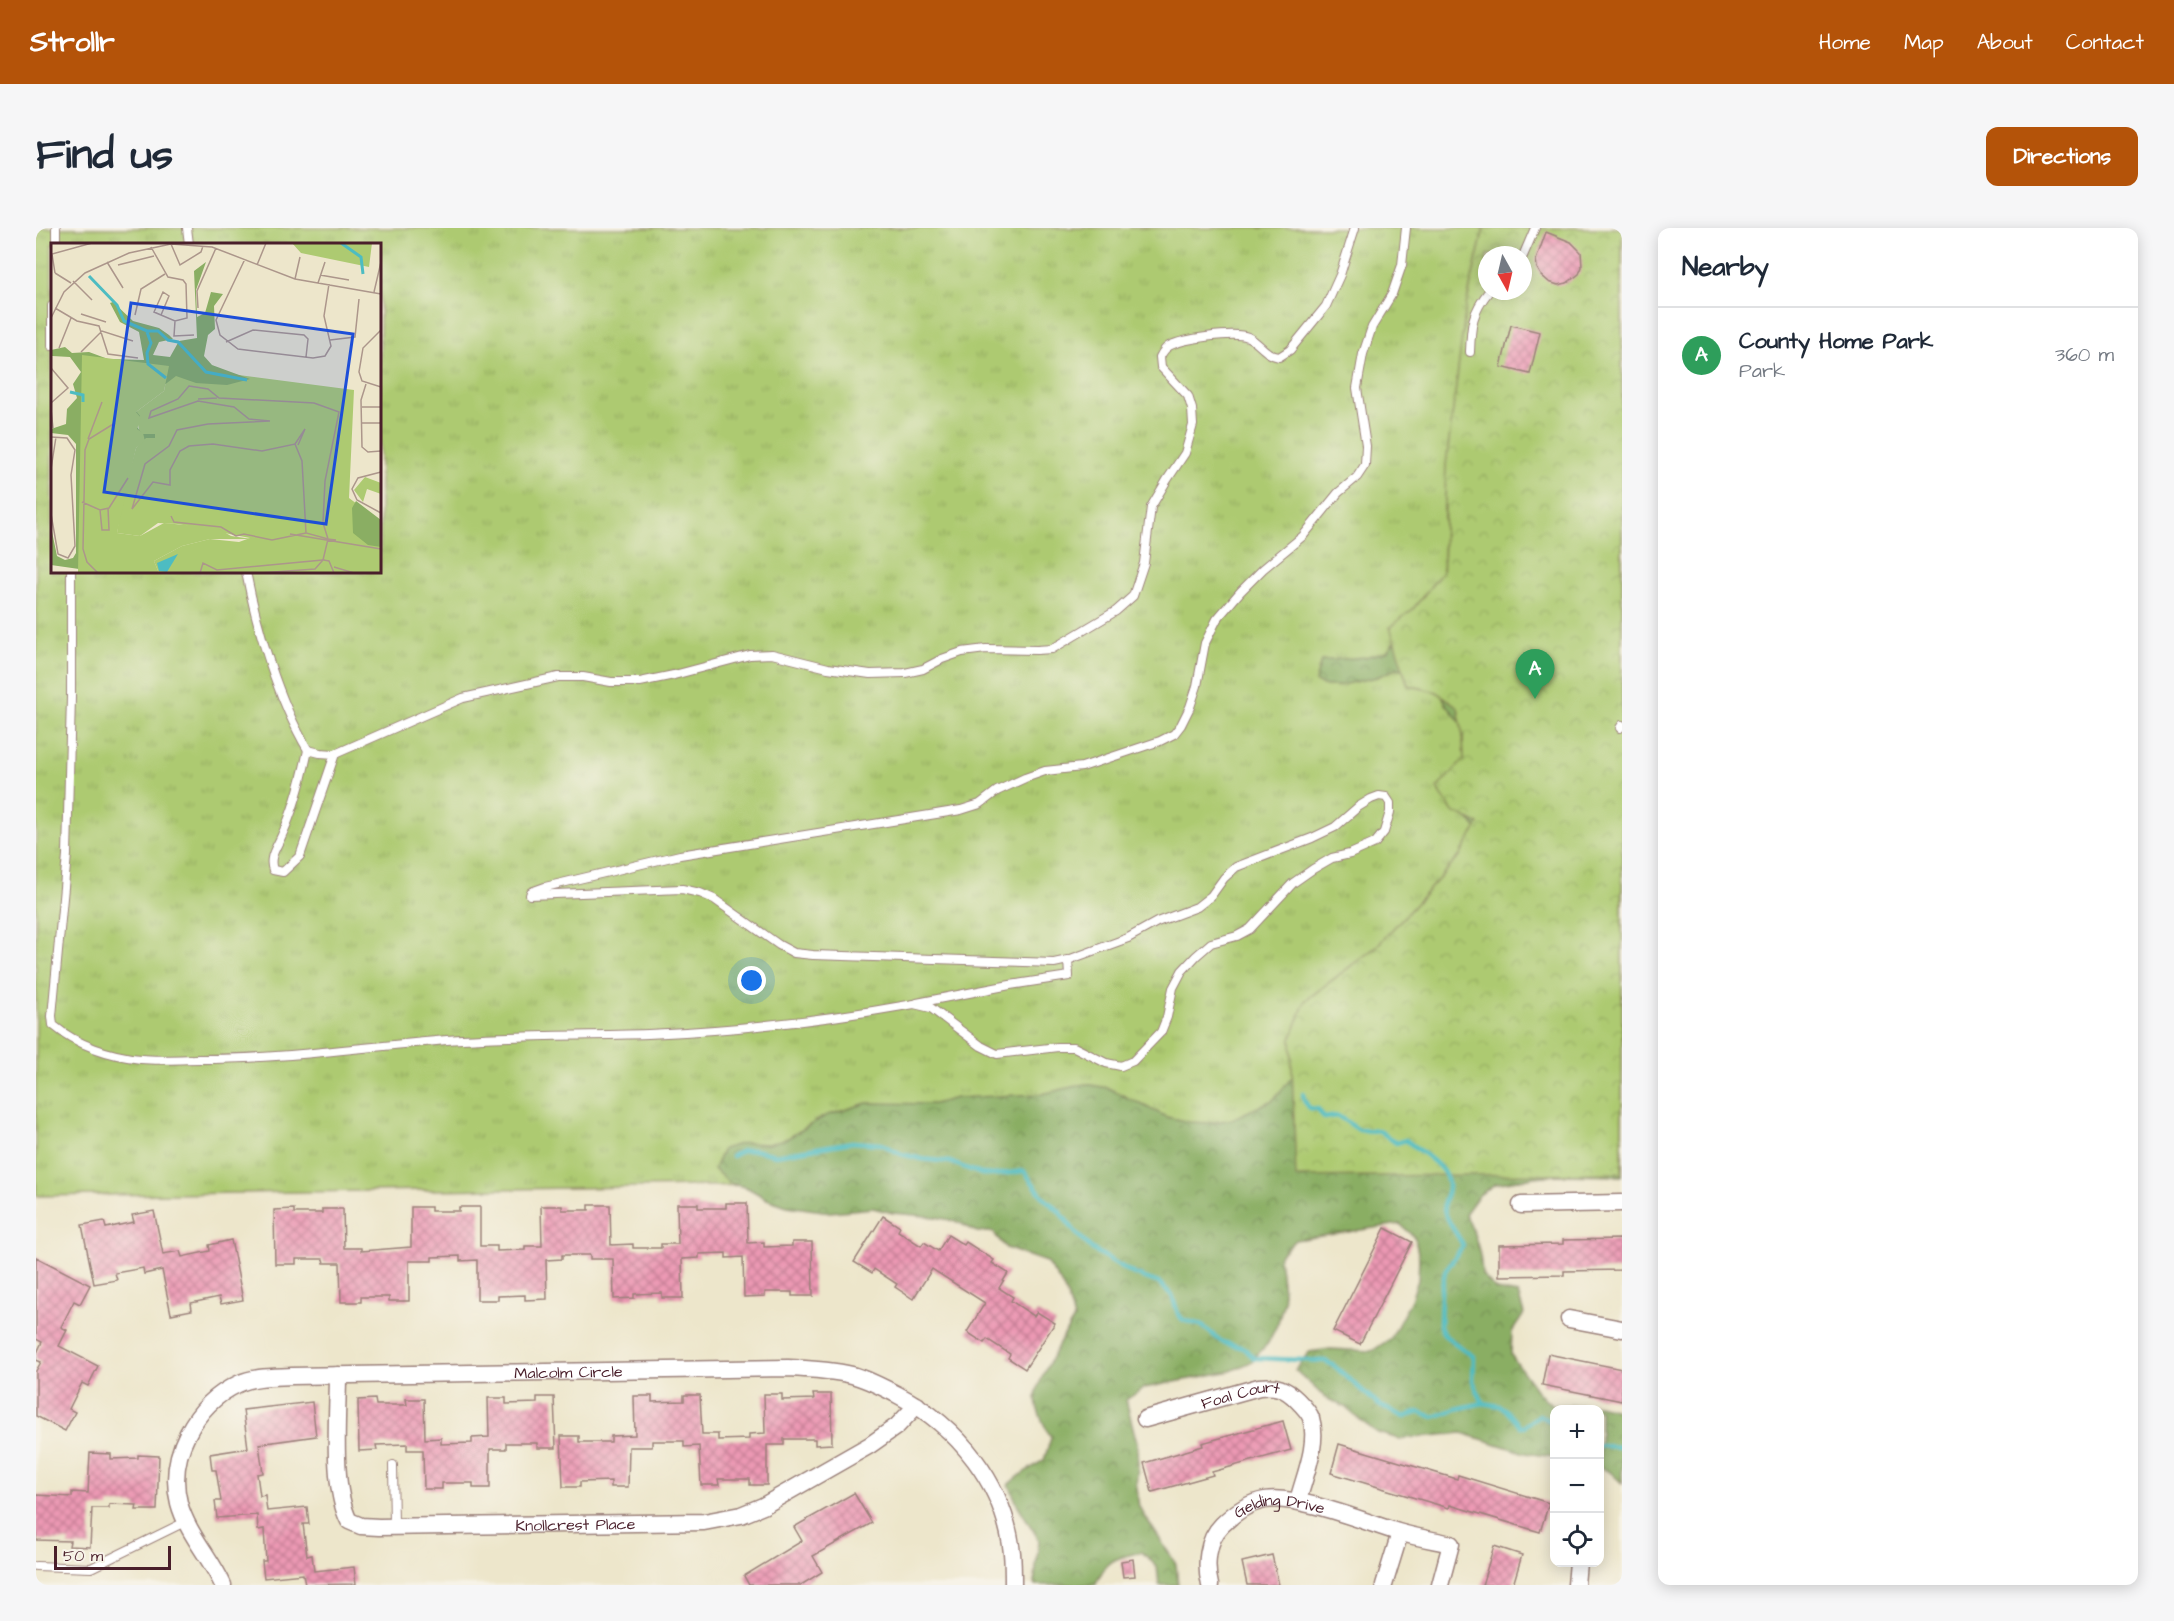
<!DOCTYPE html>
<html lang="en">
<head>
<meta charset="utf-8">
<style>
  body { margin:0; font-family:"Architects Daughter",sans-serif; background:#f6f6f7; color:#1f2937 }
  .controls { position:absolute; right:18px; bottom:18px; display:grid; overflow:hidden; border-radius:12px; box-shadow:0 3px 15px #0003 }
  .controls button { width:54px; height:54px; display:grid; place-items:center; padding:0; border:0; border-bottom:2px solid #e0e1e3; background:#fff; color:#1f2937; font:30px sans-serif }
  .compass { position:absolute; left:1442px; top:18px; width:54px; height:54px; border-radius:50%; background:#fff; box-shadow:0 3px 15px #0003; rotate:172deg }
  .scale { position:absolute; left:18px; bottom:15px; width:117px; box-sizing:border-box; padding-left:6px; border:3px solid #4a1f2b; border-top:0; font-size:16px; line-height:21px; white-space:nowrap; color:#4a1f2b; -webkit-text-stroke:4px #f7f3e8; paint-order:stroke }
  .you { position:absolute; left:716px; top:753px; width:21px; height:21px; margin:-15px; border:4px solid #fff; border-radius:50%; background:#1a73e8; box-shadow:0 0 0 9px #1a73e833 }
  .badge { display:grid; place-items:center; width:39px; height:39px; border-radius:50%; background:#b45309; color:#fff; font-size:20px; font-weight:700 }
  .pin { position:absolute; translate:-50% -50px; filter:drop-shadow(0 2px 3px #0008) }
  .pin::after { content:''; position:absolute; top:32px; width:21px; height:18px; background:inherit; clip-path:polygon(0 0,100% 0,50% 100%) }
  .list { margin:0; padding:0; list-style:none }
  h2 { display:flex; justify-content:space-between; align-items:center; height:78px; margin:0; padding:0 24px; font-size:26px }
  h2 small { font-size:20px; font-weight:400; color:#747a83 }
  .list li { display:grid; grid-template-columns:39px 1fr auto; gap:18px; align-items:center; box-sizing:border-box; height:96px; padding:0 24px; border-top:2px solid #e0e1e3 }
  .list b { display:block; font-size:22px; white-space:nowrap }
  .list p { margin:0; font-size:20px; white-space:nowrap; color:#747a83 }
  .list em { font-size:20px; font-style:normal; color:#747a83 }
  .icon { flex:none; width:33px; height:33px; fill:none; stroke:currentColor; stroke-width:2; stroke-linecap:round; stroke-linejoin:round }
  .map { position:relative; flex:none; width:1586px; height:1357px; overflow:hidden; border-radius:12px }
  header { display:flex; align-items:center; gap:36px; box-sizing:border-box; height:84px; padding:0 30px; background:#b45309; color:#fff }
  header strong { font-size:28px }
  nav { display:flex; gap:33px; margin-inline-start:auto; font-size:21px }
  .intro { display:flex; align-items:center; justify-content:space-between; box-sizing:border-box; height:144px; padding:0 36px }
  h1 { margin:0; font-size:42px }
  .button { padding:15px 27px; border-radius:12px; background:#b45309; color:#fff; font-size:21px; font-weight:700 }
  main { display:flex; gap:36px; padding:0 36px }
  aside { flex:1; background:#fff; border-radius:12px; box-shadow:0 3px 15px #0003 }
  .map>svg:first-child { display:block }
  .grass { fill:url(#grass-tufts); stroke:#7c744e; stroke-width:1.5; fill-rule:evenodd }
  .forest { fill:url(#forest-crowns); stroke:#6a6647; stroke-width:1.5 }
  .park { fill:url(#park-crowns); stroke:#7c744e; stroke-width:1.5; fill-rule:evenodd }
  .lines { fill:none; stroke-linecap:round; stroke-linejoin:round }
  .stream { stroke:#4dbcc2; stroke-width:4.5 }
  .building { fill:url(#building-cross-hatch) }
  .lane-casing { stroke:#9c827b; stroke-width:10 }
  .street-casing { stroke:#9c827b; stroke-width:19 }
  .lane { stroke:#fff; stroke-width:8 }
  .street { stroke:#fff; stroke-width:16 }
  .labels { text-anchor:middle; stroke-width:4.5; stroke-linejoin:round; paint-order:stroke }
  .street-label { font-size:16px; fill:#4a1f2b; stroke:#f7f3e8 }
  .inset-river { fill:none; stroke:#4dbcc2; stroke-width:3 }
  .inset-road { fill:none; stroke:#ac968b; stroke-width:1.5 }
  .view { fill:#1d4ed8; fill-opacity:0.15; stroke:#1d4ed8; stroke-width:3 }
  .inset-edge { fill:none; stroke:#4a1f2b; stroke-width:3 }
</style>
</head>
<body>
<header>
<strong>Strollr</strong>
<nav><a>Home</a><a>Map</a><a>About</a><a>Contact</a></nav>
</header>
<div class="intro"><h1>Find us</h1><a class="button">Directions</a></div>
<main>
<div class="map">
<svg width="1586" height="1357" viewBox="0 0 1586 1357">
  <defs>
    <pattern id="grass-tufts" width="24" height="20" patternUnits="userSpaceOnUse" patternTransform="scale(1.5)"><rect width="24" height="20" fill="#adca71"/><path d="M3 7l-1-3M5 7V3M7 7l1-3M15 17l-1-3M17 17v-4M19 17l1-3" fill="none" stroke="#96ad62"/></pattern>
    <pattern id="forest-crowns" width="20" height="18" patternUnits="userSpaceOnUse" patternTransform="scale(1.5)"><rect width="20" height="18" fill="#8aae63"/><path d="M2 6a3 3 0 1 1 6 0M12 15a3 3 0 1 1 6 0" fill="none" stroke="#738d52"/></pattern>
    <pattern id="park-crowns" width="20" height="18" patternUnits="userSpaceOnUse" patternTransform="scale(1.5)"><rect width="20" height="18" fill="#adca71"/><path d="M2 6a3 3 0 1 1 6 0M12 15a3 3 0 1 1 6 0" fill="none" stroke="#96ad62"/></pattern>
    <pattern id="building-cross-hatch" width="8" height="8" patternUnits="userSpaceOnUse" patternTransform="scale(1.5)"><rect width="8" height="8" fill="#ec99b4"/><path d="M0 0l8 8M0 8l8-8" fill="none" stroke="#c17c93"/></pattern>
  </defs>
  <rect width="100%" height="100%" fill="#f7f3e8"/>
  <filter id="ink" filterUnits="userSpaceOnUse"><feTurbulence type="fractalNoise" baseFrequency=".0167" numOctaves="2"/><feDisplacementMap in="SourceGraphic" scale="12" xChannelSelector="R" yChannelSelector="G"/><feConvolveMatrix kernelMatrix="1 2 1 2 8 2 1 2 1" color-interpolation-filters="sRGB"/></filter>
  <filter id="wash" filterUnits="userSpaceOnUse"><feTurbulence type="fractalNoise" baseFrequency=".008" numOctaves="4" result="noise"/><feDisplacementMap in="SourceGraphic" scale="24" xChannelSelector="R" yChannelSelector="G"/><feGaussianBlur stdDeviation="1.35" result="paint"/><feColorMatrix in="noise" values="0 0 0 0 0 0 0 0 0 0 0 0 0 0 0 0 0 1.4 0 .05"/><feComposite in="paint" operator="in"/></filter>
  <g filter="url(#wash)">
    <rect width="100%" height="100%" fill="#ede6cb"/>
    <path class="grass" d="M0,0H1448L1430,78L1408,279L1407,343L1377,381L1355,399L1372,457L1401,464L1422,479L1427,508L1428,533L1444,596L1424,628L1340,719L1269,773L1260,949L0,968ZM16,16H344V344H16Z"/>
    <path class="forest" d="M1586,0V948L1520,947L1498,949L1459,956L1442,968L1429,986C1440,1007 1445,1024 1446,1047L1460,1062L1482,1066L1488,1086L1476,1104L1475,1127L1501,1163L1516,1177H1562L1586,1183V1255L1574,1244L1564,1239V1182H1518V1229L1489,1225L1426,1205L1363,1211L1342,1205L1325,1193L1309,1179L1290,1170L1259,1142L1273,1124L1294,1121L1336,1123L1355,1110L1375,1072L1382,1052L1383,1030L1379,1010L1364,996L1259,1012L1243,1028L1248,1073L1242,1095L1232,1115L1215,1134L1195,1143L1108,1160L1090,1172L1101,1215L1102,1237L1100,1258L1103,1279L1140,1336L1142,1357H1123L1121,1339L1106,1324C1079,1330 1071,1331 1059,1357H998L1003,1312L981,1276L973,1256L990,1243L1008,1232L1015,1210C1009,1198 1000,1183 1000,1170C999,1156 1029,1105 1038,1091L1032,1070L1023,1052L1010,1034L970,1020L957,1004H941L922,994L900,989L857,985L837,980L794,984L751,978L731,971L712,960L693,955L678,941L687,921L708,915L732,916L752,910L789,888L831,875L898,876L920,870L1006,866L1049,856L1072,860L1131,889L1153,894L1174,895L1196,891L1237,872L1387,694L1443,602L1412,571L1431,531L1437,510L1410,476L1401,456L1381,444L1361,440L1341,449L1300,458H1290L1279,454L1285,433L1329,429L1351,423L1396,368Z"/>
    <path class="park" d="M1448,0H1586V945L1260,949L1255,811L1269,773L1340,719L1424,628L1443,596L1417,584L1401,560L1428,532L1427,508L1422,479L1401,464L1372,457L1354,399L1377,381L1407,343L1410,237L1430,78ZM1451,27H1487V63H1451Z"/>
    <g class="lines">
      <g class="stream">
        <path d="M1267,865L1268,872L1273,880L1282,881L1288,890L1302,888L1323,902L1344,903L1360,915L1370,912C1383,924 1414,939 1412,959C1412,967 1406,973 1408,981C1411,996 1422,1005 1427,1018L1409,1043L1405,1064L1404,1098L1408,1107L1438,1129L1437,1153L1447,1175"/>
        <polyline points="696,928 706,923 718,922 740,927 816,914 846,916 865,926 886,931 914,934 945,946 958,947 988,943 1008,970 1023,983 1040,1005 1056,1021 1098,1046 1123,1055 1136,1067 1142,1086 1147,1092 1165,1097 1186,1114 1208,1120 1218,1130 1289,1133 1297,1137 1343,1177 1368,1189 1384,1184 1398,1189 1420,1181 1447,1175 1464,1178 1470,1182 1484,1198 1488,1198 1503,1187 1518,1195"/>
        <polyline points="1564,1218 1586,1219"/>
      </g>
    </g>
    <g id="blocks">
      <g class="building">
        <polygon points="1510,4 1535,14 1545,24 1546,39 1543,46 1531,55 1522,57 1513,54 1505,47 1501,40 1500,32"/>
        <polygon points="1475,97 1504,104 1494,146 1465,139"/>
        <polygon points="690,975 711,975 712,1015 728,1014 728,1019 756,1018 756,1014 776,1014 777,1068 756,1068 756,1064 729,1064 729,1068 708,1069 707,1029 690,1030 690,1025 663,1026 663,1030 646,1031 647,1070 626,1070 626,1065 598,1066 598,1070 578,1071 577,1031 554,1031 554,1027 526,1027 526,1031 510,1032 511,1071 489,1072 489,1067 462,1068 462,1072 441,1072 441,1032 424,1033 424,1028 396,1029 396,1033 373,1033 373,1073 353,1073 353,1069 325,1069 325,1074 305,1074 304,1035 288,1035 287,1031 260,1031 260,1036 239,1036 238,982 258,981 258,985 286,985 286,981 307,981 308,1020 325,1020 325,1023 375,1019 375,979 395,979 395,983 423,983 423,979 444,979 444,1018 461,1018 461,1023 489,1022 489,1018 506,1018 505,978 526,978 526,982 553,982 553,977 574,977 575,1017 597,1016 597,1020 625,1020 625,1016 642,1016 641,976 662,976 662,980 690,980"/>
        <polygon points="118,983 127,1026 144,1023 146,1029 174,1023 173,1017 195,1012 207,1072 185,1076 183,1069 155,1075 156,1082 135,1086 126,1042 108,1046 107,1040 79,1045 81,1052 58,1056 46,997 68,993 70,1000 98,994 96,987"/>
        <polygon points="847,988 864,999 862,1003 885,1018 888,1014 902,1023 912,1007 928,1017 930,1014 958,1032 956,1035 972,1045 963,1060 977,1069 975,1073 998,1088 1001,1084 1019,1095 989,1141 972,1130 974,1126 951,1111 948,1115 931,1104 949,1075 896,1041 877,1071 859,1059 861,1056 838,1041 836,1045 818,1034"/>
        <polygon points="1349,1000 1376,1014 1324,1116 1297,1103"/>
        <polygon points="1586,1011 1586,1042 1528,1043 1528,1047 1463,1048 1463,1017 1527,1016 1527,1012"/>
        <polygon points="0,1029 54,1057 44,1076 38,1073 25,1099 31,1102 23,1118 62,1138 52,1158 46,1155 33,1181 39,1184 29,1203 0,1188 0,1143 5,1134 0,1132 0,1127 6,1114 0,1111"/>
        <polygon points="1512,1126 1586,1141 1586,1173 1506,1157"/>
        <polygon points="728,1166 746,1166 746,1172 778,1171 777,1166 795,1166 796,1216 779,1217 779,1211 748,1211 748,1217 731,1217 731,1257 714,1257 714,1251 682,1251 683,1257 665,1257 663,1218 648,1219 648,1213 616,1213 616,1219 593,1219 592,1259 575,1259 575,1253 544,1254 544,1259 527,1259 525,1208 543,1208 543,1214 575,1214 575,1208 599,1207 598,1168 616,1168 616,1174 648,1173 648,1167 664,1167 666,1206 682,1206 682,1212 713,1211 713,1206 729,1205"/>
        <polygon points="501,1169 518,1169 520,1220 501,1220 501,1215 470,1215 470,1221 454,1221 454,1260 437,1260 437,1255 406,1255 406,1261 388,1261 387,1222 371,1222 371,1216 340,1217 341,1222 323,1223 322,1172 339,1171 340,1177 371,1177 370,1171 388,1171 389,1211 405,1210 405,1216 436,1215 436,1210 453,1209 452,1170 470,1170 470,1176 501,1175"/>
        <polygon points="276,1174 280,1208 223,1216 227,1245 221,1246 224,1268 229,1267 231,1283 271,1279 273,1296 267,1296 271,1328 276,1327 278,1343 318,1339 320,1356 269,1357 267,1346 228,1350 226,1333 230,1333 228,1301 222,1302 221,1287 181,1290 179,1273 185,1273 180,1242 176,1242 174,1226 212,1220 207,1182"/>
        <polygon points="1247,1193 1255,1222 1176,1244 1177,1247 1116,1264 1108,1235 1167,1218 1166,1215"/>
        <polygon points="1303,1216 1421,1251 1422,1247 1513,1275 1504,1304 1414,1277 1413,1280 1295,1245"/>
        <polygon points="54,1225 75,1226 75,1231 102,1230 102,1227 123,1228 121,1282 100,1282 101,1277 73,1276 73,1280 56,1280 54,1319 33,1318 34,1313 0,1312 0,1267 36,1269 36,1264 52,1265"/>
        <polygon points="818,1265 836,1295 777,1328 786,1344 765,1357 713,1357 708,1348 766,1313 758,1299"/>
        <polygon points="1458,1318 1486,1327 1477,1357 1446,1357"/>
        <polygon points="1236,1327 1243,1357 1211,1357 1206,1334"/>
        <polygon points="1097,1331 1099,1348 1087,1349 1085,1333"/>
      </g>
    </g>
  </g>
  <g filter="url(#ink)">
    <use href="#blocks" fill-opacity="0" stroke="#9c827b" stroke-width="1.5"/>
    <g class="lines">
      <defs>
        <g id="lane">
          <polyline points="20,0 20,16"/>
          <polyline points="151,0 153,16"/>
          <polyline points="1487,28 1499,0"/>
          <polyline points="16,78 16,118"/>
          <path d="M1434,124C1435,96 1436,85 1453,63"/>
          <path d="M35,344V469L31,627L16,788L17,797C41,817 74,828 105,831C124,833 145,831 164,831C252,831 338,817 426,811C488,807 550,808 612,806C702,802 790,792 878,776L895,780L945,818L961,826L1022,819H1038L1070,835L1085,838L1097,833L1125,804L1131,789L1137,760L1146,743L1160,728L1175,715L1201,708L1214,701L1257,655L1277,641L1296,630L1314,626L1339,615L1348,604L1354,584V575L1350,569L1343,568L1335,571L1322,579L1299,599L1276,610L1200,639L1188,650L1175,668L1161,679L1121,694L1092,710L1032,732L1018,735L777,727L758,725L743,717L678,671L664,665L646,661L494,667L495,664L509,659L644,627L925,582L944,576L961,563L989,550L1009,543L1046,539L1124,513L1138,506L1145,497L1154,479L1161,458L1169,415L1181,391L1205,363L1227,341L1267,308L1302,265L1321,249L1329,237L1330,218L1321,160L1327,126L1336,99L1356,66L1366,37L1370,0"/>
          <path d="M210,344C221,400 242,472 272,522L284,525L299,526L427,470L522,449H547L575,454H604L638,447L714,427L736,426L792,440L834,446L869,445L887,441L906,431L926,424L950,421L1001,422L1016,421L1080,383L1097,368L1108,335L1115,279L1131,252L1149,225L1157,197L1156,181L1152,168L1125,139L1124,129C1126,125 1128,121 1133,118C1146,111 1198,103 1212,109C1224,115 1229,127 1243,129L1254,122L1290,78L1304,47L1319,0"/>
          <polyline points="1584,500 1586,497"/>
          <path d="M272,522C266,551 259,579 246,607C241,619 232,629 237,642L247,644L264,628L299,526"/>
          <polyline points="881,775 974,757 1033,748 1032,732"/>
          <polyline points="357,1237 358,1297"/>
          <polyline points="0,1338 55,1340 151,1293"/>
        </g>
        <g id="street">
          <polyline points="1485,977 1586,975"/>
          <polyline points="1533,1091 1586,1101"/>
          <path id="s1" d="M302,1147C302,1187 295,1258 313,1293L325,1298L343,1299L668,1294L705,1287L727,1278L834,1217L861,1198L881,1177"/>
          <path id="s2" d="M1109,1191L1223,1159C1240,1157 1249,1160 1261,1172C1266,1177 1273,1184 1275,1190C1283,1216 1268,1249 1262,1273"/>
          <path id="s3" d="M187,1357C175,1330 151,1305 143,1275C131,1228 159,1176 202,1156C219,1148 238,1149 256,1148L752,1140C774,1141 795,1142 816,1147C832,1151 848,1160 862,1167C922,1198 969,1257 976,1325C977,1335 977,1346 977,1357"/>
          <path id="s4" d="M1174,1357C1169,1337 1171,1312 1186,1297C1198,1285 1212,1275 1229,1272C1261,1266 1329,1294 1362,1304C1379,1309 1397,1312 1415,1316L1404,1357"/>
          <polyline points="1348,1357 1364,1305"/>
          <polyline points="1540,1357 1542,1334"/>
        </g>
      </defs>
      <use href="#lane" class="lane-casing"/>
      <use href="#street" class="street-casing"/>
      <use href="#lane" class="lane"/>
      <use href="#street" class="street"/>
    </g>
  </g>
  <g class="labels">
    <g class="street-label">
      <text dy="6" stroke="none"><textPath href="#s3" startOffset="568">Malcolm Circle</textPath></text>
      <text dy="6" stroke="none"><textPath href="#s2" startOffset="99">Foal Court</textPath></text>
      <text dy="6" stroke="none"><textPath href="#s4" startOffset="128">Gelding Drive</textPath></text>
      <text dy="6" stroke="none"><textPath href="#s1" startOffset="375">Knollcrest Place</textPath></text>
    </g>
  </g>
  <g transform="translate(15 15)">
    <rect width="330" height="330" fill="#ede6cb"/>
    <path d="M118,123L303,147L298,255L330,279V330H108L103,318L131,303L159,296L188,299L199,295L127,281L107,280L89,293L66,290L71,258L85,205L90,200L85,169L113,148ZM314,234L330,240V251L316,246L312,259L303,247Z" fill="#adca71"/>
    <path d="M155,19L145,47L146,74L154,70L160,49L172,51L163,63L164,86L157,92L153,113L161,122L199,136L176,142L145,140L125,133L95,156L85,168L89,173L84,181L91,191H104V195H95L85,204L28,326L0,322V284L6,313L14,317L22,315L25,310V201L17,192L0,190V186L15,181L16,166L26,155L22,141L30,129L19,114L1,113L0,107L14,104L21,110L38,109L57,116L93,117L88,89L69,79L59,60L62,59L82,78L108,85L118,92L122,96L108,99L102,112L119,114L128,98L146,95L143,28ZM305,258L330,277V304L317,302L302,290L301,265Z" fill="#8aae63"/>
    <path d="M241,0H321L318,24L250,10ZM31,112L118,123L113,148L85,169L90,175L86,186L92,190L94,198L85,205L66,290L89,293L113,280L166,285L180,293L201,296H159L131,303L103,318L108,330H27Z" fill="#adca71"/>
    <path d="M127,311L116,329L108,328L106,320Z" fill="#4dbcc2"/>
    <path class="inset-river" d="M290,0L310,14L312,31M38,33L66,62L73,78L96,88H107L117,97L127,99L155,129L196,137M96,89L100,100L96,110L97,121L115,135M19,149L32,152V159"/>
    <path class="inset-road" d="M120,1L129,22L150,9L152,3M100,4L117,34L132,37L135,41L136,75L124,78L103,69L112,49L118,53L110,72M194,16L165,77L169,92L187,106L262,115L274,113L280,103L273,73L278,41M56,19L72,45M67,22L103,13M206,22L215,0M4,30L1,11L41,0M4,30L20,40M269,32L298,37M244,36L249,14M22,38L41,57M267,40L274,19M323,49L330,19M4,65L26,78L48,83L57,111L87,115M147,65L146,48L165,5M30,71L55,79M84,72L90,46L114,31M0,75L13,49L34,30L78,10L120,1L161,4L244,36L330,51M124,78L123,93L143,92M330,87L312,105L308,129L311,138L330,144M279,97L304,94L308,56M175,99L202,87L253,92L257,96L255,114M8,105L20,75M30,109L51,88L82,98M0,125L17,145L0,160M315,141L310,157L311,204L317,209L330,208M138,143L157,146L168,155L263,160L288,169L274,238L272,280L277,296L255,290L251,218L244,201L211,208L162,201L138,203L129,208L119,227V242L102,239L81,266L94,221L118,203L126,187L157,181L219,178L198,176L183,164L147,158L98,175L100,168L127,156ZM147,156L166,155M311,164H330M0,166L2,185M311,180H330M0,194L16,195L24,207L20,232L24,303L17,315L7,311L0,271M37,196L51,159M244,201L254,186L247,202M0,226L5,194M330,229L307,235L301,246L306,257L330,270M31,259L49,267L58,265L77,235M49,267L51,287H58L57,265M120,273L123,279L170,284L185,293L193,291L221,297L255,290M239,291L330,306M283,324L303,330M47,330L36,319L32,306L34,207L38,196L64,180M149,330L152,320L166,327L272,317L264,326L209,330M283,330L278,318L272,317L277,296L285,297"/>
    <path class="view" d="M80,60L302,91L275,281L53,249Z"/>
    <rect width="330" height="330" class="inset-edge"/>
  </g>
</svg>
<div class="controls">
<button>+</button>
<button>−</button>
<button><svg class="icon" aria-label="locate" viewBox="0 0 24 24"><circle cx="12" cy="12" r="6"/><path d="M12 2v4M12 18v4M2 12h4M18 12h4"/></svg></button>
</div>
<svg class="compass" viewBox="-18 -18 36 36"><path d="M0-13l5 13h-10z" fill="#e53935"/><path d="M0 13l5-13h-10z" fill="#747a83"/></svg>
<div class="scale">50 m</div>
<div class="you"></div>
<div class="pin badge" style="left:1499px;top:471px;background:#2e9e5b">A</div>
</div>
<aside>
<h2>Nearby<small></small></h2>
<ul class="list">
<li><span class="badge" style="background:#2e9e5b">A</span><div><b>County Home Park</b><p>Park</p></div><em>360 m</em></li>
</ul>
</aside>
</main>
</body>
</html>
